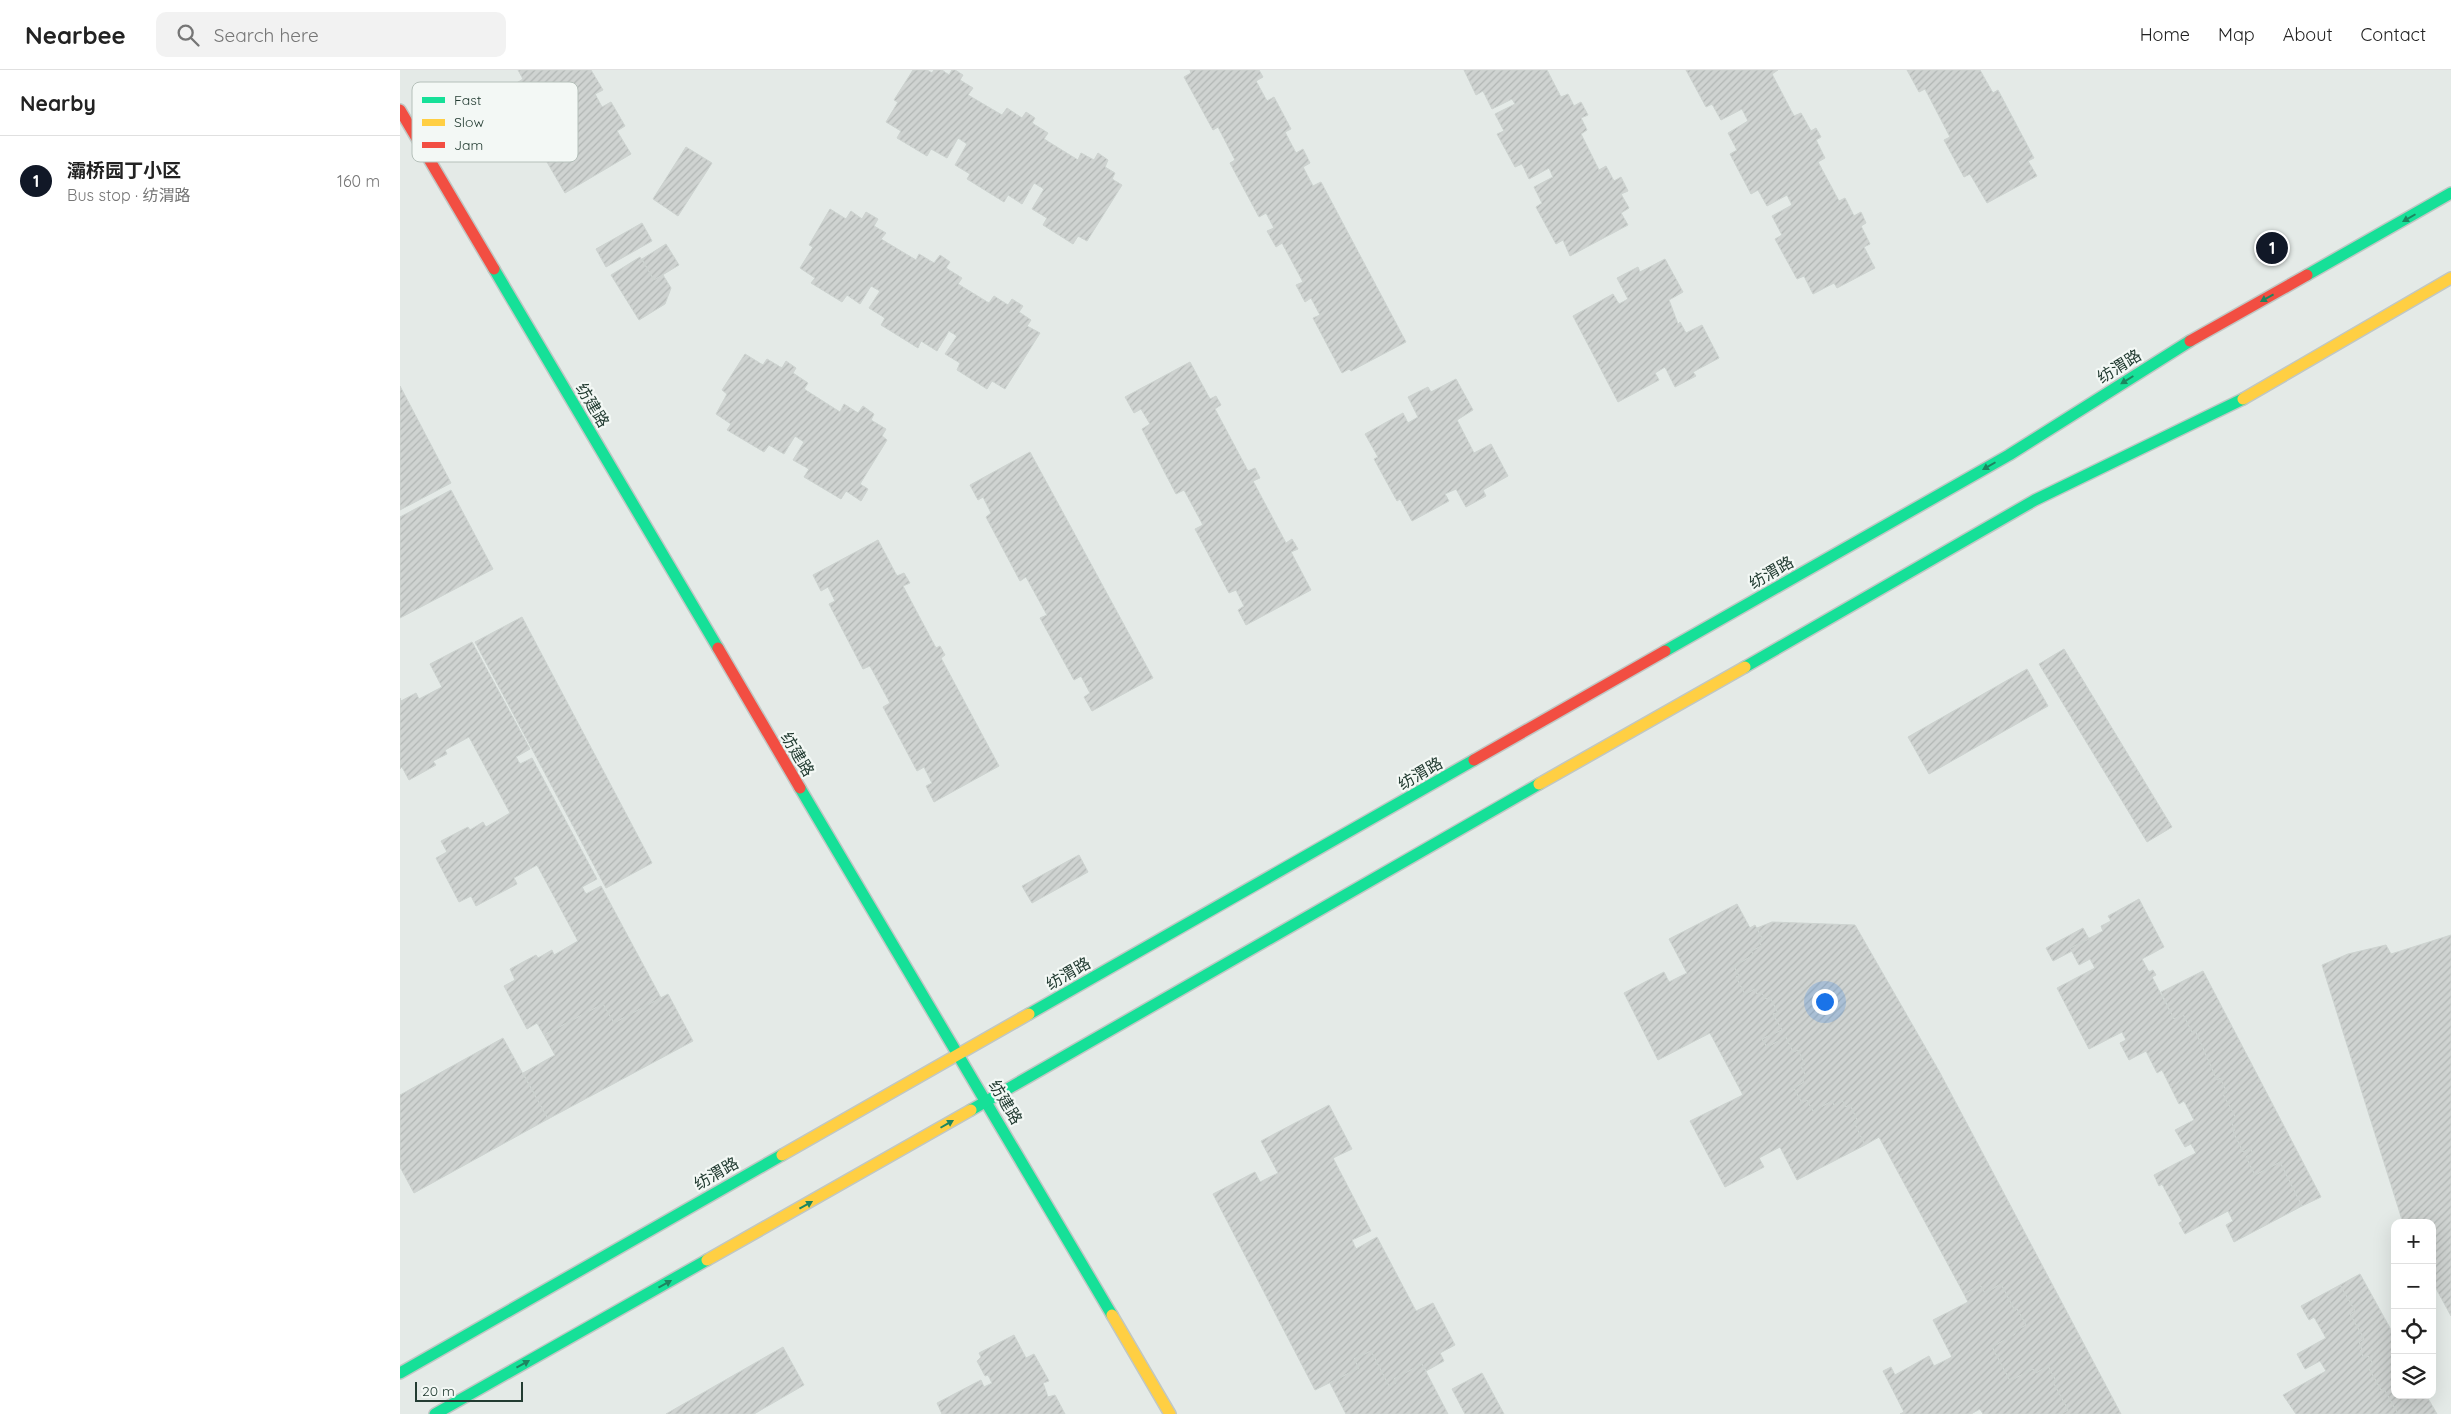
<!DOCTYPE html>
<html lang="en">
<head>
<meta charset="utf-8">
<style>
  body { margin:0; font-family:Quicksand,"Noto Sans SC",sans-serif; background:#f2f2f2; color:#222 }
  .controls { position:absolute; right:15px; bottom:15px; display:grid; overflow:hidden; border-radius:10px; box-shadow:0 5px 20px #0002 }
  .controls button { width:45px; height:45px; display:grid; place-items:center; padding:0; border:0; border-bottom:1px solid #e0e0e0; background:#fff; color:#222; font:25px sans-serif }
  .scale { position:absolute; left:15px; bottom:12px; width:108px; box-sizing:border-box; padding-left:5px; border:2px solid #233c32; border-top:0; font-size:14px; line-height:18px; white-space:nowrap; color:#233c32; -webkit-text-stroke:4px #f3f8f5; paint-order:stroke }
  .you { position:absolute; left:1424px; top:931px; width:18px; height:18px; margin:-12px; border:4px solid #fff; border-radius:50%; background:#1a73e8; box-shadow:0 0 0 8px #1a73e833 }
  .badge { display:grid; place-items:center; width:32px; height:32px; border-radius:50%; background:#111827; color:#fff; font-size:16px; font-weight:700 }
  .pin { position:absolute; translate:-50% -50%; border:2px solid #fff; box-shadow:0 1px 5px #0006 }
  .list { margin:0; padding:0; list-style:none }
  h2 { display:flex; justify-content:space-between; align-items:center; height:65px; margin:0; padding:0 20px; font-size:21px }
  h2 small { font-size:16px; font-weight:400; color:#767676 }
  .list li { display:grid; grid-template-columns:32px 1fr auto; gap:15px; align-items:center; box-sizing:border-box; height:90px; padding:0 20px; border-top:1px solid #e0e0e0 }
  .list b { display:block; font-size:19px; white-space:nowrap }
  .list p { margin:0; font-size:16px; white-space:nowrap; color:#767676 }
  .list em { font-size:16px; font-style:normal; color:#767676 }
  .icon { flex:none; width:28px; height:28px; fill:none; stroke:currentColor; stroke-width:2; stroke-linecap:round; stroke-linejoin:round }
  .map { position:relative; flex:none; width:2051px; height:1344px; overflow:hidden }
  header { display:flex; align-items:center; gap:30px; box-sizing:border-box; height:70px; padding:0 25px; background:#fff; border-bottom:1px solid #e0e0e0 }
  header strong { font-size:24px }
  nav { display:flex; gap:28px; margin-inline-start:auto; font-size:18px }
  .search { width:350px; height:45px; background:#f2f2f2; display:flex; align-items:center; gap:12px; box-sizing:border-box; padding:0 18px; border-radius:10px; color:#767676; font-size:19px }
  main { display:flex }
  aside { flex:1; background:#fff }
  .map>svg:first-child { display:block }
  .building { fill:url(#building-hatch); stroke:#cdd3d0 }
  .lines { fill:none; stroke-linecap:round; stroke-linejoin:round }
  .fast-casing { stroke:#c0c7c4; stroke-width:14 }
  .slow-casing { stroke:#c0c7c4; stroke-width:14 }
  .jam-casing { stroke:#c0c7c4; stroke-width:14 }
  .fast { stroke:#16e098; stroke-width:11 }
  .slow { stroke:#ffcf43; stroke-width:11 }
  .jam { stroke:#f24e42; stroke-width:11 }
  .oneway { fill:#1d8660 }
  .labels { text-anchor:middle; stroke-width:4.5; stroke-linejoin:round; paint-order:stroke }
  .street-label { font-size:16px; fill:#233c32; stroke:#f3f8f5 }
  .key { fill:#f3f8f5; stroke:#b5c0ba; stroke-width:1 }
  .key-label { font-size:14px; fill:#233c32 }
</style>
</head>
<body>
<header>
<strong>Nearbee</strong>
<div class="search"><svg class="icon" aria-label="search" viewBox="0 0 24 24"><circle cx="10" cy="10" r="6"/><path d="M15 15l6 6"/></svg>Search here</div>
<nav><a>Home</a><a>Map</a><a>About</a><a>Contact</a></nav>
</header>
<main>
<aside>
<h2>Nearby<small></small></h2>
<ul class="list">
<li><span class="badge">1</span><div><b>灞桥园丁小区</b><p>Bus stop · 纺渭路</p></div><em>160 m</em></li>
</ul>
</aside>
<div class="map">
<svg width="2051" height="1344" viewBox="0 0 2051 1344">
  <defs>
    <pattern id="building-hatch" width="6" height="6" patternUnits="userSpaceOnUse" patternTransform="scale(1.25)"><rect width="6" height="6" fill="#cfd3d1"/><path d="M-1 1l2-2M0 6l6-6M5 7l2-2" fill="none" stroke="#b1b6b4"/></pattern>
  </defs>
  <rect width="100%" height="100%" fill="#e4eae7"/>
  <g class="building">
    <polygon points="118,0 191,0 203,20 195,24 202,37 211,32 225,56 217,61 231,84 165,123 105,20 123,9"/>
    <polygon points="513,0 527,0 532,3 534,0 542,0 549,5 552,0 555,0 563,5 560,10 573,18 568,25 602,45 607,38 622,48 626,42 635,48 632,53 648,63 644,69 678,90 681,83 694,90 698,83 708,90 705,97 715,103 712,109 722,115 687,171 678,166 673,174 643,155 647,148 632,139 644,119 634,113 622,134 608,125 604,132 567,109 570,104 555,95 567,74 558,68 547,88 531,79 527,86 497,68 501,61 486,52 498,32 494,30"/>
    <polygon points="790,0 859,0 863,7 856,11 867,31 874,27 891,59 885,62 896,83 903,79 910,93 903,97 913,116 921,112 1006,272 951,301 949,299 942,303 913,248 920,245 911,228 905,232 896,215 903,212 882,173 876,177 867,161 874,158 866,143 859,147 830,93 835,90 818,57 813,60 784,7 791,3"/>
    <polygon points="1064,0 1147,0 1161,27 1168,24 1174,36 1181,32 1188,45 1181,48 1187,60 1181,64 1199,100 1206,96 1214,111 1221,107 1228,121 1221,124 1229,138 1221,143 1228,155 1170,186 1163,170 1156,174 1136,137 1142,133 1134,117 1153,107 1149,98 1129,109 1122,94 1115,97 1097,64 1104,61 1095,44 1115,34 1112,29 1092,39 1083,21 1076,25"/>
    <polygon points="1286,0 1378,0 1372,4 1394,46 1401,43 1411,61 1416,58 1421,67 1416,70 1425,88 1418,92 1439,131 1445,128 1454,146 1461,142 1466,153 1461,156 1470,174 1464,177 1475,198 1437,218 1434,213 1413,224 1404,206 1397,209 1375,169 1382,165 1372,146 1392,135 1387,125 1367,136 1358,120 1351,124 1330,84 1337,80 1328,63 1348,51 1342,39 1321,50 1312,34 1306,37"/>
    <polygon points="1507,0 1580,0 1593,23 1598,20 1634,88 1628,91 1637,106 1587,133 1570,104 1564,107 1544,70 1550,67 1525,19 1519,22"/>
    <polygon points="286,77 312,93 278,146 253,129"/>
    <polygon points="430,139 446,149 451,141 462,149 466,142 478,149 474,156 486,163 481,169 516,190 519,184 534,193 540,185 550,192 546,198 562,208 558,214 589,233 594,226 608,235 612,229 623,236 619,242 631,250 627,256 640,263 605,319 592,311 587,319 557,300 560,293 545,284 557,266 549,261 537,281 521,271 518,278 481,255 485,248 469,238 480,221 471,216 460,234 447,225 442,232 411,213 415,208 400,198 413,177 409,175"/>
    <polygon points="242,153 252,171 206,197 196,179"/>
    <polygon points="266,174 279,195 254,210 242,189"/>
    <polygon points="240,187 254,210 263,205 271,218 265,234 239,250 211,205"/>
    <polygon points="1265,189 1283,222 1269,230 1278,254 1280,252 1286,263 1302,255 1319,288 1293,302 1296,306 1275,317 1265,297 1255,303 1259,310 1218,332 1173,246 1213,224 1219,234 1228,229 1217,208 1238,197 1240,202"/>
    <polygon points="345,284 363,295 367,289 382,298 386,291 396,298 393,303 408,313 404,319 440,342 444,334 458,343 463,336 474,344 471,350 486,359 482,366 487,370 460,414 468,419 461,431 446,421 441,429 404,407 409,399 393,390 404,372 395,366 384,384 369,375 364,382 327,360 331,354 316,344 327,324 322,320"/>
    <polygon points="790,292 810,329 816,326 821,335 815,339 848,401 855,398 860,408 853,411 886,473 892,469 898,479 891,482 911,520 846,555 838,540 844,536 836,520 829,523 795,459 803,455 784,420 776,424 742,359 750,354 741,339 734,343 725,327"/>
    <polygon points="1056,309 1073,340 1057,350 1074,383 1091,374 1108,406 1083,420 1086,426 1066,437 1056,419 1045,424 1049,431 1012,451 1000,429 997,431 974,389 978,387 965,364 1003,343 1008,353 1018,347 1008,327 1028,317 1031,322"/>
    <polygon points="0,316 51,413 0,440"/>
    <polygon points="630,382 753,608 692,641 684,627 690,623 681,606 674,610 640,548 647,545 626,507 620,511 586,447 591,443 583,427 578,430 570,415"/>
    <polygon points="51,420 93,499 0,548 0,447"/>
    <polygon points="478,470 497,506 504,503 510,513 503,516 536,578 540,576 545,585 541,588 599,696 534,732 526,716 532,713 524,697 517,701 483,637 490,633 470,596 463,599 429,534 435,531 428,517 421,521 413,505"/>
    <polygon points="122,547 252,793 206,818 75,572"/>
    <polygon points="72,572 130,679 116,687 120,694 132,688 197,809 182,817 186,824 201,816 261,928 214,953 203,934 144,965 137,953 127,959 104,916 115,910 110,899 136,885 138,888 152,880 154,885 178,871 137,795 114,808 117,814 76,836 71,826 59,832 36,788 47,782 41,771 68,757 70,760 83,752 86,757 110,743 69,667 45,680 47,684 33,691 36,695 9,710 2,697 0,699 0,628 1,631 16,623 19,629 42,617 30,594"/>
    <polygon points="1664,579 1772,757 1747,772 1639,594"/>
    <polygon points="1627,599 1648,636 1529,704 1508,667"/>
    <polygon points="679,785 688,802 632,833 622,816"/>
    <polygon points="1739,829 1764,877 1742,889 1749,902 1753,900 1756,905 1752,907 1774,949 1783,944 1792,962 1795,960 1817,1010 1820,1008 1827,1022 1823,1024 1836,1048 1831,1051 1835,1060 1833,1061 1843,1082 1850,1078 1853,1083 1846,1087 1855,1105 1880,1092 1902,1136 1834,1172 1826,1155 1833,1151 1828,1141 1785,1164 1779,1153 1782,1151 1762,1114 1759,1116 1754,1105 1796,1083 1791,1074 1785,1077 1775,1060 1794,1050 1784,1031 1779,1034 1762,1000 1757,1003 1746,981 1729,990 1720,973 1726,970 1722,962 1689,979 1657,918 1695,898 1690,889 1679,895 1670,878 1703,861 1701,856 1711,851 1708,846"/>
    <polygon points="1337,834 1350,858 1355,855 1363,870 1359,872 1362,876 1351,881 1354,885 1334,896 1339,906 1336,907 1345,924 1355,919 1357,924 1361,922 1366,929 1370,927 1378,943 1373,944 1382,960 1362,969 1367,977 1386,967 1393,982 1398,980 1405,994 1401,996 1406,1006 1402,1008 1404,1012 1394,1018 1402,1033 1407,1030 1413,1041 1432,1031 1434,1035 1442,1030 1446,1037 1450,1034 1457,1050 1454,1052 1465,1075 1397,1110 1380,1077 1359,1088 1364,1097 1325,1117 1290,1051 1343,1025 1310,963 1258,990 1224,923 1264,902 1269,912 1287,903 1269,869"/>
    <polygon points="1372,852 1455,855 1539,1001 1721,1344 1660,1344 1668,1340 1653,1312 1656,1311 1648,1296 1636,1303 1633,1299 1610,1311 1592,1277 1615,1264 1614,1261 1626,1255 1617,1239 1615,1241 1601,1214 1585,1223 1580,1215 1564,1224 1479,1067 1465,1075 1454,1052 1457,1050 1450,1034 1446,1037 1442,1030 1434,1035 1432,1031 1413,1041 1407,1030 1402,1033 1394,1018 1404,1012 1402,1008 1406,1006 1401,996 1405,994 1398,980 1393,982 1386,967 1367,977 1362,969 1382,960 1373,944 1378,943 1370,927 1366,929 1361,922 1357,924 1355,919 1345,924 1336,907 1339,906 1334,896 1354,885 1351,881 1362,876 1359,872 1363,870 1357,858"/>
    <polygon points="1683,858 1689,869 1670,878 1672,881 1653,891 1646,878"/>
    <polygon points="2051,865 2051,1246 2032,1211 2032,1153 2003,1153 1922,895 1948,884 1986,875 1991,884"/>
    <polygon points="1803,901 1921,1127 1902,1136 1880,1092 1855,1105 1846,1087 1853,1083 1850,1078 1843,1082 1833,1061 1835,1060 1831,1051 1836,1048 1823,1024 1827,1022 1820,1008 1817,1010 1795,960 1792,962 1783,944 1774,949 1761,922"/>
    <polygon points="268,924 293,971 148,1049 123,1003 155,985 144,965 203,934 214,953"/>
    <polygon points="103,968 148,1049 14,1123 0,1097 0,1025"/>
    <polygon points="929,1035 952,1079 933,1088 971,1161 952,1170 956,1179 977,1167 1016,1241 1033,1233 1055,1275 1040,1283 1044,1291 1026,1301 1022,1294 994,1309 996,1313 989,1316 971,1281 954,1289 959,1298 915,1320 813,1124 855,1102 860,1112 878,1103 861,1071"/>
    <polygon points="1960,1204 1995,1267 1995,1325 2026,1325 2037,1344 1998,1344 1984,1319 1981,1320 1968,1297 1973,1294 1968,1286 1964,1288 1960,1281 1962,1279 1959,1272 1964,1269 1950,1244 1955,1241 1940,1215"/>
    <polygon points="1601,1214 1615,1241 1617,1239 1626,1255 1614,1261 1615,1264 1592,1277 1610,1311 1633,1299 1636,1303 1648,1296 1656,1311 1653,1312 1668,1340 1660,1344 1583,1344 1580,1339 1571,1344 1500,1344 1504,1342 1483,1301 1491,1297 1495,1305 1529,1286 1534,1296 1552,1287 1533,1250 1568,1232 1564,1224 1580,1215 1585,1223"/>
    <polygon points="1940,1215 1955,1241 1950,1244 1964,1269 1959,1272 1962,1279 1960,1281 1964,1288 1968,1286 1973,1294 1968,1297 1981,1320 1984,1319 1998,1344 1896,1344 1883,1325 1926,1301 1920,1291 1905,1299 1897,1284 1926,1268 1914,1247 1909,1250 1901,1236"/>
    <polygon points="614,1265 626,1288 634,1284 649,1311 643,1313 648,1327 655,1325 665,1344 542,1344 537,1333 581,1310 584,1317 592,1313 588,1305 585,1306 577,1291 581,1287 579,1283"/>
    <polygon points="383,1277 404,1315 354,1344 266,1344"/>
    <polygon points="971,1281 989,1316 996,1313 994,1309 1022,1294 1048,1344 946,1344 930,1313 959,1298 954,1289"/>
    <polygon points="1082,1303 1104,1344 1065,1344 1052,1319"/>
  </g>
  <g class="lines">
    <defs>
      <g id="fast">
        <polyline points="94,199 318,578"/>
        <polyline points="1907,205 2051,123"/>
        <polyline points="1265,581 1609,385 1790,271"/>
        <polyline points="1345,597 1635,430 1843,329"/>
        <polyline points="400,718 712,1245"/>
        <polyline points="629,944 1074,690"/>
        <polyline points="571,1040 1139,714"/>
        <polyline points="0,1303 382,1085"/>
        <polyline points="35,1344 307,1190"/>
      </g>
      <g id="slow">
        <polyline points="1843,329 2051,208"/>
        <polyline points="1139,714 1345,597"/>
        <polyline points="382,1085 629,944"/>
        <polyline points="307,1190 571,1040"/>
        <polyline points="712,1245 770,1344"/>
      </g>
      <g id="jam">
        <polyline points="0,40 94,199"/>
        <polyline points="1790,271 1907,205"/>
        <polyline points="318,578 400,718"/>
        <polyline points="1074,690 1265,581"/>
      </g>
    </defs>
    <use href="#fast" class="fast-casing"/>
    <use href="#slow" class="slow-casing"/>
    <use href="#jam" class="jam-casing"/>
    <use href="#fast" class="fast"/>
    <use href="#slow" class="slow"/>
    <use href="#jam" class="jam"/>
  </g>
  <defs><path id="oneway-solid" d="M-6-.8H1V-3.2L6.5 0L1 3.2V.8H-6Z" transform="scale(1.25)"/></defs>
  <g class="oneway">
    <use href="#oneway-solid" transform="translate(2009 148) rotate(150)"/>
    <use href="#oneway-solid" transform="translate(1867 228) rotate(151)"/>
    <use href="#oneway-solid" transform="translate(1727 310) rotate(148)"/>
    <use href="#oneway-solid" transform="translate(1589 396) rotate(150)"/>
    <use href="#oneway-solid" transform="translate(547 1054) rotate(-30)"/>
    <use href="#oneway-solid" transform="translate(406 1135) rotate(-29)"/>
    <use href="#oneway-solid" transform="translate(265 1214) rotate(-29)"/>
    <use href="#oneway-solid" transform="translate(123 1294) rotate(-29)"/>
  </g>
  <g class="labels">
    <g class="street-label">
      <text transform="translate(1719 296) rotate(-32)" y="6">纺渭路</text>
      <text transform="translate(193 335) rotate(59)" y="6">纺建路</text>
      <text transform="translate(1371 502) rotate(-30)" y="6">纺渭路</text>
      <text transform="translate(398 684) rotate(59)" y="6">纺建路</text>
      <text transform="translate(1020 703) rotate(-30)" y="6">纺渭路</text>
      <text transform="translate(668 903) rotate(-30)" y="6">纺渭路</text>
      <text transform="translate(606 1032) rotate(59)" y="6">纺建路</text>
      <text transform="translate(316 1103) rotate(-30)" y="6">纺渭路</text>
    </g>
  </g>
  <rect x="12" y="12" width="166" height="80" rx="8" class="key"/>
  <rect x="22" y="27" width="23" height="6" fill="#16e098"/>
  <rect x="22" y="49" width="23" height="7" fill="#ffcf43"/>
  <rect x="22" y="72" width="23" height="6" fill="#f24e42"/>
  <g class="key-label">
    <text x="54" y="35">Fast</text>
    <text x="54" y="57">Slow</text>
    <text x="54" y="80">Jam</text>
  </g>
</svg>
<div class="controls">
<button>+</button>
<button>−</button>
<button><svg class="icon" aria-label="locate" viewBox="0 0 24 24"><circle cx="12" cy="12" r="6"/><path d="M12 2v4M12 18v4M2 12h4M18 12h4"/></svg></button>
<button><svg class="icon" aria-label="layers" viewBox="0 0 24 24"><path d="M12 4l9 5-9 5-9-5zM3 14l9 5 9-5"/></svg></button>
</div>
<div class="scale">20 m</div>
<div class="you"></div>
<div class="pin badge" style="left:1872px;top:178px">1</div>
</div>
</main>
</body>
</html>
